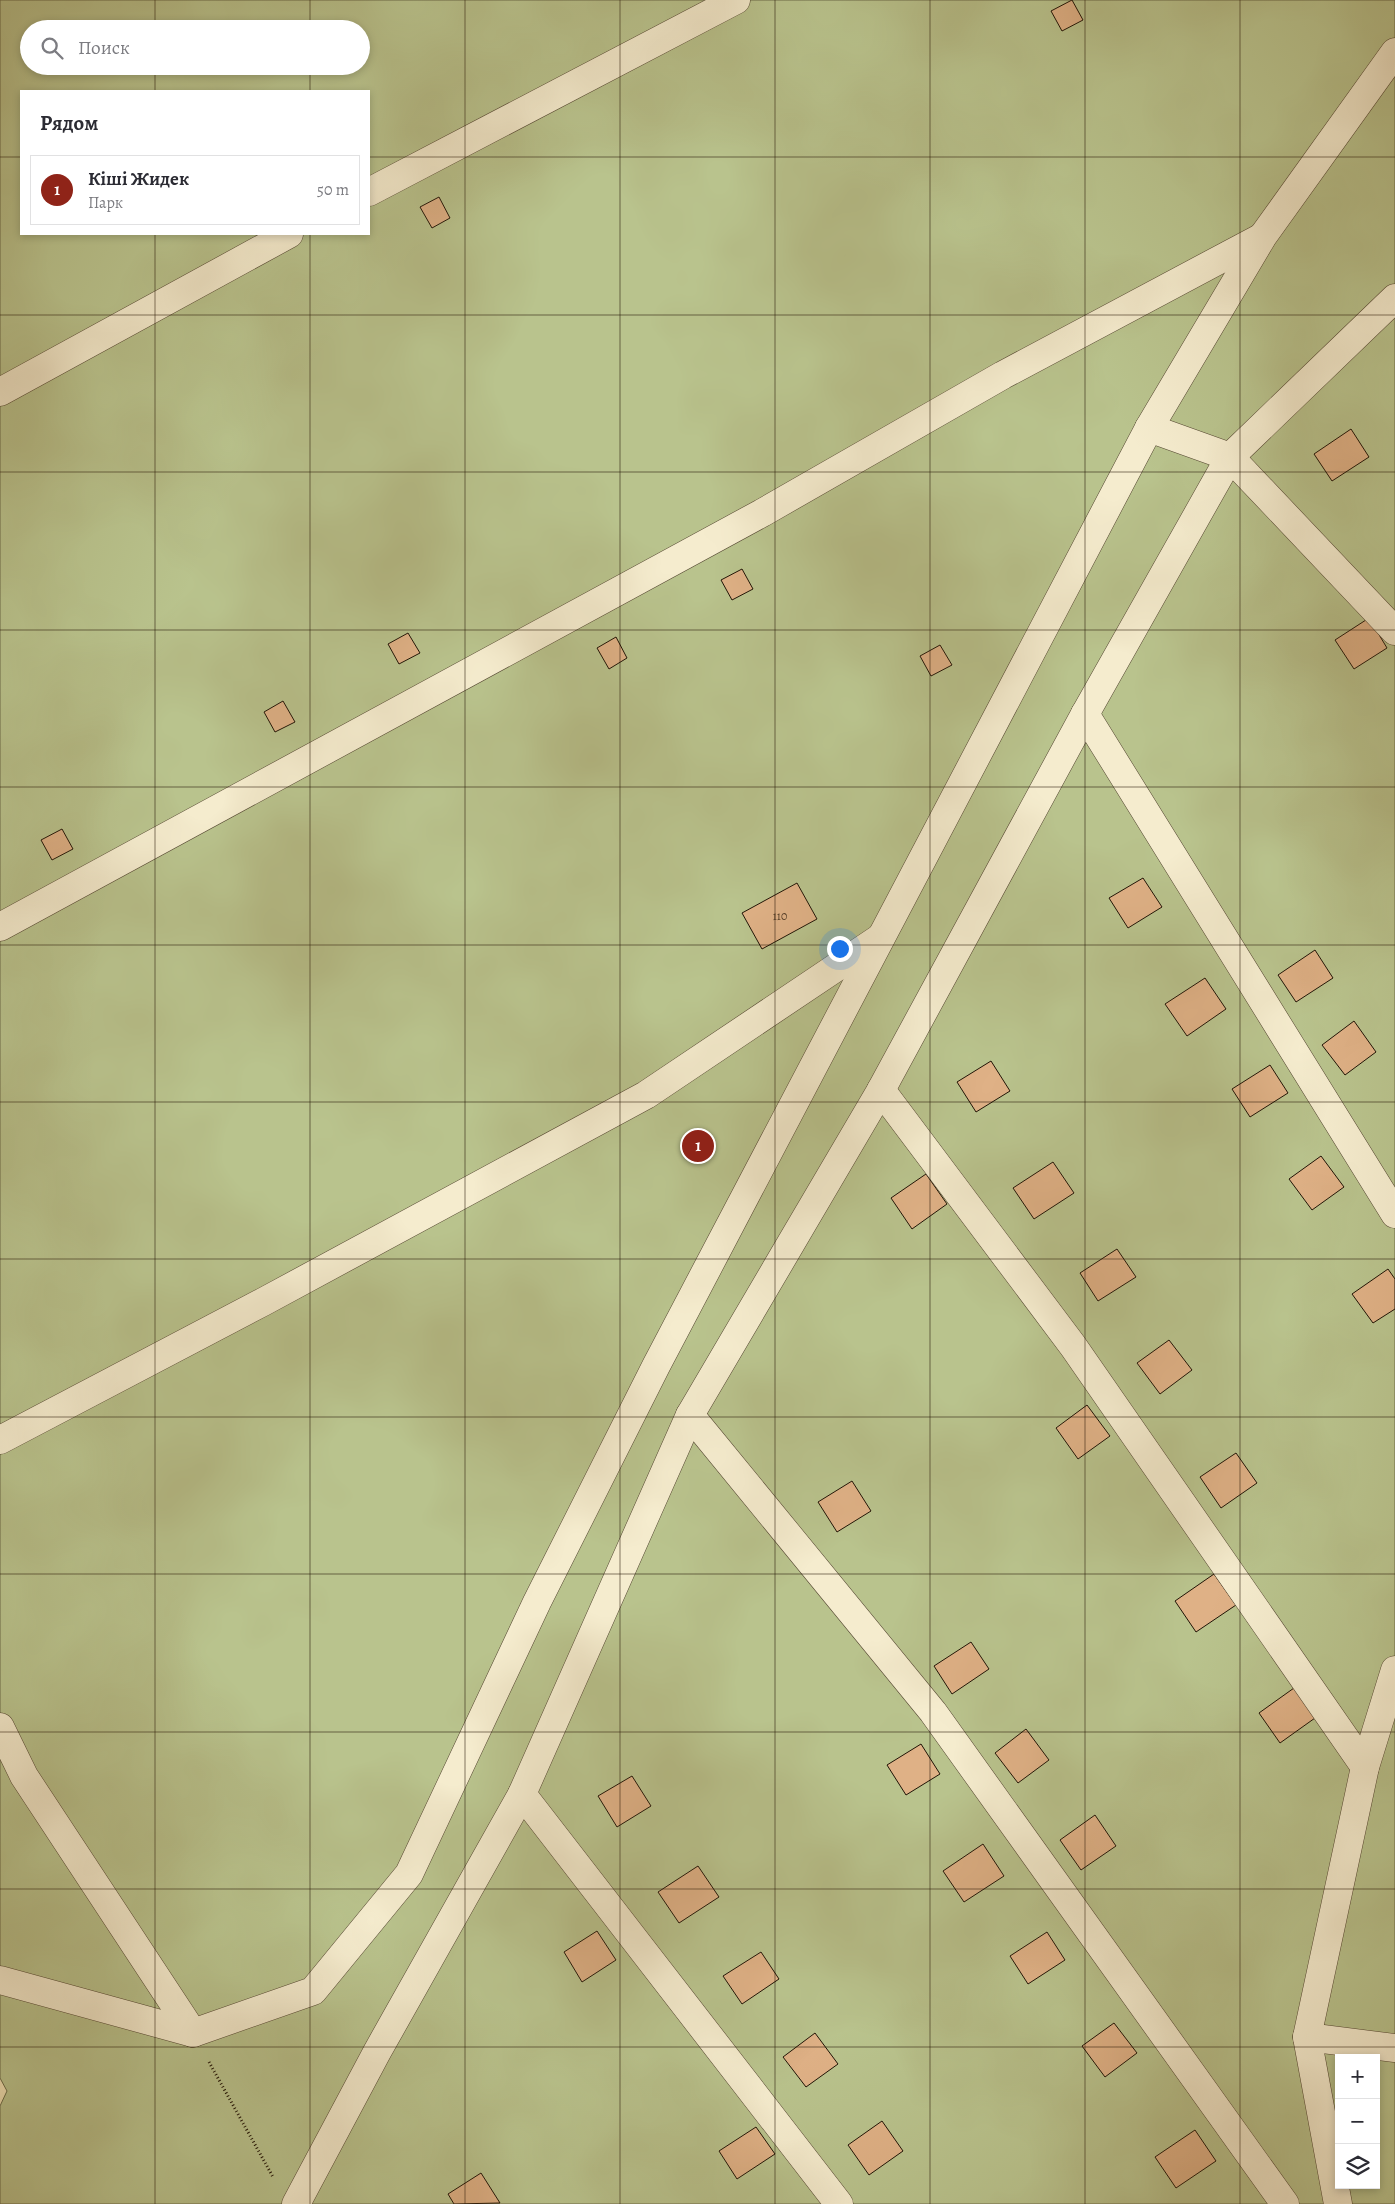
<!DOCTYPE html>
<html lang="ru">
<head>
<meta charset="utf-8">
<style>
  body { margin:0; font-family:Alegreya,serif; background:#f7f7f7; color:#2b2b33 }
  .controls { position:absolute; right:15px; bottom:15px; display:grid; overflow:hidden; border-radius:0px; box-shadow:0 2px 8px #0003 }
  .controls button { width:45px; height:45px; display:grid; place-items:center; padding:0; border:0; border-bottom:1px solid #e1e1e2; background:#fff; color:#2b2b33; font:25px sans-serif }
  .you { position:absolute; left:839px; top:948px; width:18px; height:18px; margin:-12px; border:4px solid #fff; border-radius:50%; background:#1a73e8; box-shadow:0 0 0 8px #1a73e833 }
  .badge { display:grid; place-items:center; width:32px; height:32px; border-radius:50%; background:#8f2418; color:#fff; font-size:16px; font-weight:700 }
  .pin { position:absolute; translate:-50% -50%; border:2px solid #fff; box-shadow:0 1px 5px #0006 }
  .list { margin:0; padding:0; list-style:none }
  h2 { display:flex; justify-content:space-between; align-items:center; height:65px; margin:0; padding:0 20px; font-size:21px }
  h2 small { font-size:16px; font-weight:400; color:#7c7c81 }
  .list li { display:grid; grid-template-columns:32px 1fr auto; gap:15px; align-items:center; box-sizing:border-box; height:70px; margin:0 10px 10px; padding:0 10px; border:1px solid #e1e1e2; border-radius:0px }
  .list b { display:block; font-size:19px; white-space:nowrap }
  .list p { margin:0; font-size:16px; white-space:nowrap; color:#7c7c81 }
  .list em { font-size:16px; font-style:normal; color:#7c7c81 }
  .icon { flex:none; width:28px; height:28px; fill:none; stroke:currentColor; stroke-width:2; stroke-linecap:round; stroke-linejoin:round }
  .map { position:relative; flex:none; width:1395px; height:2204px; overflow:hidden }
  .search { position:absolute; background:#fff; box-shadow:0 2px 8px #0003; left:20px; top:20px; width:350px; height:55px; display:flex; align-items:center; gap:12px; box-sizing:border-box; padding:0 18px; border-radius:28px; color:#7c7c81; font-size:19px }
  .panel { position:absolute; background:#fff; box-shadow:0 2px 8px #0003; left:20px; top:90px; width:350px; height:145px; border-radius:0px }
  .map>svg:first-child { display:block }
  .green { fill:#b9c38d; stroke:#6c6c4a; fill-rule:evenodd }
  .building { fill:#dfb186; stroke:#201406 }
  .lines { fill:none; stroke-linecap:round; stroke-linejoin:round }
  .street-casing { stroke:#544732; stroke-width:29 }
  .path { stroke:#201406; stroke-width:3; stroke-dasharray:1 2.5; stroke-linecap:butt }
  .street { stroke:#f5ecce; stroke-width:28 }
  .grid { fill:none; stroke:#201406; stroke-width:1; stroke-opacity:0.55 }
  .labels { text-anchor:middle; stroke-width:4; stroke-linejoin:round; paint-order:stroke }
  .number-label { font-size:12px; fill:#503b26 }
</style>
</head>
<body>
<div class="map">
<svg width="1395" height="2204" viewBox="0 0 1395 2204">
  <rect width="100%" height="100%" fill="#efe1b4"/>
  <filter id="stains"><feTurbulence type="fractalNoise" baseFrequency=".004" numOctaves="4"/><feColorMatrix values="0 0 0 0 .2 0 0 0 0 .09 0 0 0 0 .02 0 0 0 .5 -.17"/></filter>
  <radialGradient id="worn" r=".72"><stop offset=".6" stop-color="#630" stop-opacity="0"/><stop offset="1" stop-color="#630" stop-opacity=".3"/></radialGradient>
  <path class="green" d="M0,0H1395V2204H0V2106L7,2091L0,2078ZM29,29H361V66H29ZM21,91H369V234H21ZM1339,2058H1376V2185H1339Z"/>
  <g class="building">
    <polygon points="1072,0 1083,20 1062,31 1051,11"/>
    <polygon points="439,197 450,218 432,228 420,207"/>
    <polygon points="1351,429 1369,457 1332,481 1314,454"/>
    <polygon points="742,569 753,589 732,600 721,580"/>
    <polygon points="1369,618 1387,648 1354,669 1335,640"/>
    <polygon points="408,633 420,653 399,664 388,644"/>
    <polygon points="616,637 627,658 609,669 597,648"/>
    <polygon points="940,645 952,665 931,676 920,656"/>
    <polygon points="283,701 295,722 275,732 264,712"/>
    <polygon points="62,829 73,849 52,860 41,840"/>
    <polygon points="1143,878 1162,907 1128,928 1109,898"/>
    <polygon points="797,883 817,919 762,949 742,913"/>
    <polygon points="1315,950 1333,978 1296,1002 1278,975"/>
    <polygon points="1205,978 1226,1009 1187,1036 1165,1004"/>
    <polygon points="1354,1021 1376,1052 1345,1075 1322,1045"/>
    <polygon points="991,1061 1010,1091 976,1112 957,1082"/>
    <polygon points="1270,1065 1288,1093 1250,1117 1232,1089"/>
    <polygon points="1321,1156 1344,1187 1312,1210 1289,1179"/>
    <polygon points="1053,1162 1074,1193 1034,1219 1013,1188"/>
    <polygon points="926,1174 947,1204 912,1229 891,1198"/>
    <polygon points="1117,1249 1136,1277 1098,1301 1080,1273"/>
    <polygon points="1388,1269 1395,1279 1395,1309 1373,1323 1352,1294"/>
    <polygon points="1169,1340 1192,1370 1160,1394 1137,1363"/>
    <polygon points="1087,1405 1110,1436 1078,1459 1056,1428"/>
    <polygon points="1236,1453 1257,1483 1221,1508 1200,1477"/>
    <polygon points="852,1481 871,1511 837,1532 818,1502"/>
    <polygon points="1214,1574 1236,1605 1196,1632 1175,1601"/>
    <polygon points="971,1642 989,1669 952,1694 934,1666"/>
    <polygon points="1294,1688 1315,1718 1280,1743 1259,1713"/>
    <polygon points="1026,1729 1049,1760 1018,1783 995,1753"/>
    <polygon points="921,1744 940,1774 906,1795 887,1765"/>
    <polygon points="632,1776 651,1806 617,1827 598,1796"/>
    <polygon points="1095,1815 1116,1846 1081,1870 1060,1840"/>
    <polygon points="983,1844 1004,1876 964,1902 943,1871"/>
    <polygon points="698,1866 719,1897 679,1923 658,1892"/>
    <polygon points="597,1931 616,1960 582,1982 564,1952"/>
    <polygon points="1047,1932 1065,1960 1028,1984 1010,1956"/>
    <polygon points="761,1952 779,1979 742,2004 723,1976"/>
    <polygon points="1114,2023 1137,2053 1105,2077 1082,2046"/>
    <polygon points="815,2033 838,2064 806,2087 783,2057"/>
    <polygon points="882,2121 903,2151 869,2175 848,2145"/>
    <polygon points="756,2127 775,2154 737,2179 719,2151"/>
    <polygon points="1195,2130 1216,2161 1176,2188 1155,2157"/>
    <polygon points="481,2173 500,2203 454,2204 448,2194"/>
  </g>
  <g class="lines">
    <defs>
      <g id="street">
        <polyline points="369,192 736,0"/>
        <polyline points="0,392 289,234"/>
        <polyline points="1149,428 1230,457 1395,631"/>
        <polyline points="1085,714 1395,1214"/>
        <polyline points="0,927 762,513 1003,375 1262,237"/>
        <polyline points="881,1090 1073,1346 1365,1767"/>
        <polyline points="690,1415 933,1712 1285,2204"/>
        <polyline points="0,1440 263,1302 646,1095 880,938"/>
        <polyline points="0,1727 24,1776 193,2033"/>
        <polyline points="522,1794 839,2204"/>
        <polyline points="0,1980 193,2033 313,1991 409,1874 537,1602 656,1366 1149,428 1263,236 1395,52"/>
        <polyline points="1307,2037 1395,2048"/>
        <polyline points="296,2204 377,2052 522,1794 690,1415 881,1090 1085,714 1230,457 1395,298"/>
        <polyline points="1338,2204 1307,2037 1365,1767 1395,1670"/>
      </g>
    </defs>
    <use href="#street" class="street-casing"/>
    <polyline class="path" points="209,2062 273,2177"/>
    <use href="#street" class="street"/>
  </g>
  <path class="grid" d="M155,0V29M310,0V29M465,0V2204M620,0V2204M775,0V2204M930,0V2204M1085,0V2204M1240,0V2204M155,66V91M310,66V91M0,157H21M369,157H1395M155,234V2204M310,234V2204M0,315H1395M0,472H1395M0,630H1395M0,787H1395M0,945H1395M0,1102H1395M0,1259H1395M0,1417H1395M0,1574H1395M0,1732H1395M0,1889H1395M0,2047H1395"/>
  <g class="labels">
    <g class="number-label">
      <text x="780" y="920">110</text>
    </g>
  </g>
  <rect width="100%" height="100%" filter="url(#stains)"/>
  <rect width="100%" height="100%" fill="url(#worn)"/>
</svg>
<div class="controls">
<button>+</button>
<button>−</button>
<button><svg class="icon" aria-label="layers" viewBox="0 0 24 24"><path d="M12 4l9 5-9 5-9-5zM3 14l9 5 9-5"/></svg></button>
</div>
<div class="you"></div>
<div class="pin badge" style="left:698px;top:1146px">1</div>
<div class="search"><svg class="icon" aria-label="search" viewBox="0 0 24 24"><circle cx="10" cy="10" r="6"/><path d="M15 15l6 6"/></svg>Поиск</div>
<section class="panel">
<h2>Рядом<small></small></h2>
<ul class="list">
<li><span class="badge">1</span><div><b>Кіші Жидек</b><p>Парк</p></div><em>50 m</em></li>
</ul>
</section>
</div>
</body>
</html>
